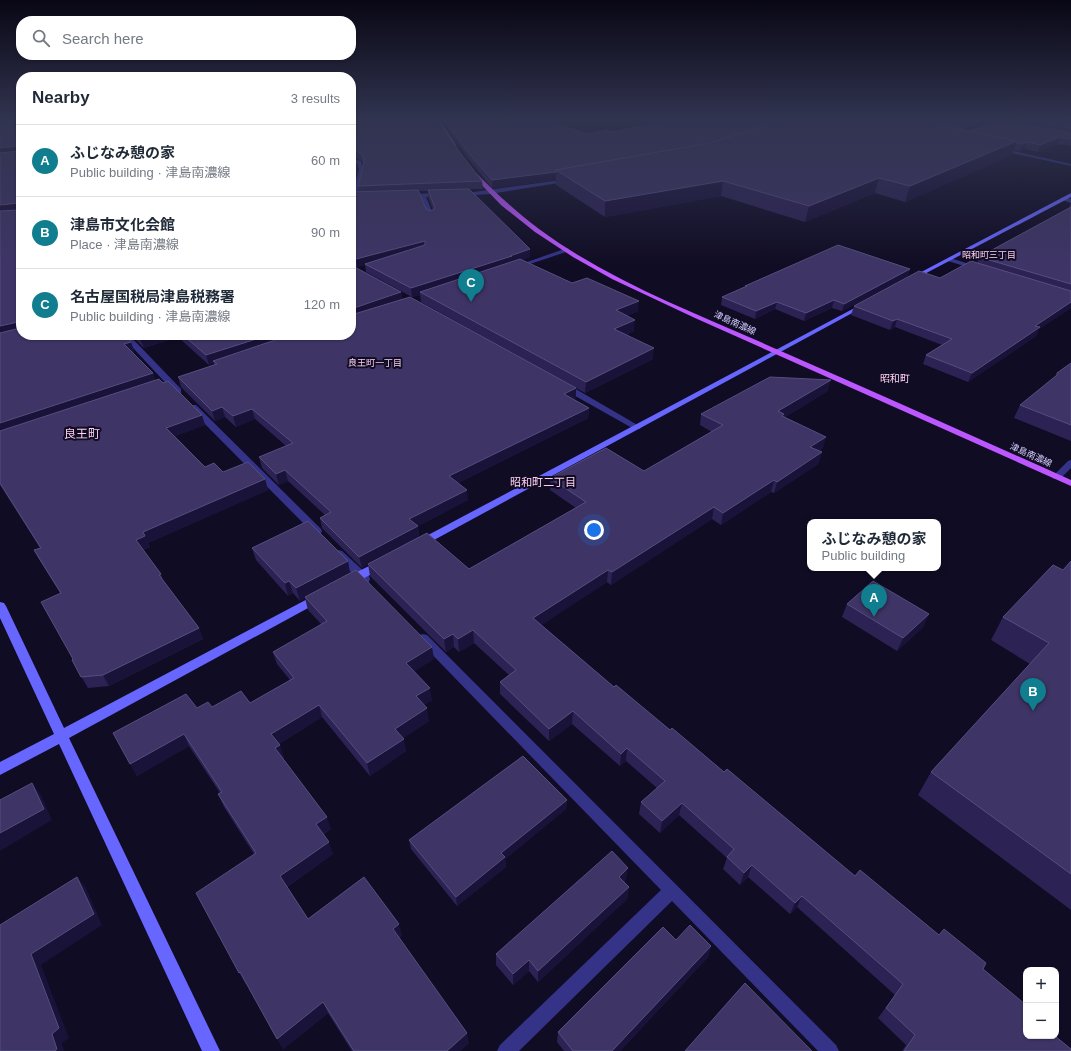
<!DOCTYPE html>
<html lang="en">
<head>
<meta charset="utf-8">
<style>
  body { margin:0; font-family:Helvetica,"Noto Sans JP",sans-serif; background:#f6f6f7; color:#1f2937 }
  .controls { position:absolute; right:12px; bottom:12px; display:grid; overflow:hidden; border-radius:8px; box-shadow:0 1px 3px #0004 }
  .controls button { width:36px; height:36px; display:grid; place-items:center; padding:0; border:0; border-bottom:1px solid #e0e1e3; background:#fff; color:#1f2937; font:20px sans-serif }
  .you { position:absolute; left:594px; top:530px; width:14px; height:14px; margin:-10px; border:3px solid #fff; border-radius:50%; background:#1a73e8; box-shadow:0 0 0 6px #1a73e833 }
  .badge { display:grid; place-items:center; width:26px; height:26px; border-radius:50%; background:#117e8f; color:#fff; font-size:13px; font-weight:700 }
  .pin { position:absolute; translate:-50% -33px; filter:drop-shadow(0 1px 2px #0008) }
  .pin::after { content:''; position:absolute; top:21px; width:14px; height:12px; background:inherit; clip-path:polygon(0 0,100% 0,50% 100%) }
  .popup { position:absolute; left:807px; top:519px; width:134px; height:52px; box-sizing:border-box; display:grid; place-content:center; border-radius:8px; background:#fff; filter:drop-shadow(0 1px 3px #0005); font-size:13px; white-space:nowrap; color:#747a83 }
  .popup b { font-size:15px; color:#1f2937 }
  .popup::after { content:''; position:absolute; left:50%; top:100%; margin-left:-8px; border:8px solid transparent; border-top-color:#fff }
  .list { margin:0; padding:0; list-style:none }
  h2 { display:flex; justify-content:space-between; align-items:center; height:52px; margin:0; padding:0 16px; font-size:17px }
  h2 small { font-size:13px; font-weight:400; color:#747a83 }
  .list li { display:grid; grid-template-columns:26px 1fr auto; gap:12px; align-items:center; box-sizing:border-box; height:72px; padding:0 16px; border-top:1px solid #e0e1e3 }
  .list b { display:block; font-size:15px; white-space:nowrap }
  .list p { margin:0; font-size:13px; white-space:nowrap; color:#747a83 }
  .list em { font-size:13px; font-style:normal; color:#747a83 }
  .icon { flex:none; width:22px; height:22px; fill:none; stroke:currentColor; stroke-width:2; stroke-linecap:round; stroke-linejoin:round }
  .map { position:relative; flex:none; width:1071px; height:1051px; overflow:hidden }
  .search { position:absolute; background:#fff; box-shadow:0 1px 3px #0004; left:16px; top:16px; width:340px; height:44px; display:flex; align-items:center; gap:10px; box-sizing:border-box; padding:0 14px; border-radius:16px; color:#747a83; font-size:15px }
  .panel { position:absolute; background:#fff; box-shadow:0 1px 3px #0004; left:16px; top:72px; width:340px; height:268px; border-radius:16px }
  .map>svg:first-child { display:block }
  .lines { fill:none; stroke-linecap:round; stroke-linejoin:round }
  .street { fill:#343388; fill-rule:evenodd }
  .secondary { fill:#6766ff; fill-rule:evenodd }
  .primary { fill:#bc56ff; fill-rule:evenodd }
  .wall { fill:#2c2354; fill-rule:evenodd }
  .shaded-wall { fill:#191239 }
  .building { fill:#3e3566; stroke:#554e7e }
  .labels { text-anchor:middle; stroke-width:4; stroke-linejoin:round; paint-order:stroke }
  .far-neighbourhood-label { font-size:9px; fill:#ffd1ef; stroke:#100c24 }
  .far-street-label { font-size:9px; fill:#d4cfff; stroke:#100c24 }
  .far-quarter-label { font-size:10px; fill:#ffd1ef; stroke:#100c24 }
  .neighbourhood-label { font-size:11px; fill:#ffd1ef; stroke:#100c24 }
  .quarter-label { font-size:12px; fill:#ffd1ef; stroke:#100c24 }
</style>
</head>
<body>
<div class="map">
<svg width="1071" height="1051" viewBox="0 0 1071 1051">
  <rect width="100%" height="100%" fill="#100c24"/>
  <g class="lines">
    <g class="street">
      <polygon points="968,118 975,118 1006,125 1004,126"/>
      <polygon points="1000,148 1071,164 1071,166 998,150"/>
      <polygon points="351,155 357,160 361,161 363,169 357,197 354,199 351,197 359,169 357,163 351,159"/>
      <polygon points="569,179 571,181 490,194 462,196 459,194"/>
      <polygon points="442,193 444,194 444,196 426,197 434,216 431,218 428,216 421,197 408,198 405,196 408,194"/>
      <polygon points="1064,197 1071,199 1071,203 1062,200 1062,198"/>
      <polygon points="567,248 569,249 569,251 518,268 513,267"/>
      <polygon points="950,258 979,267 980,268 977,270 948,261 947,260"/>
      <polygon points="121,335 129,335 181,389 181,393 175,393"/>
      <polygon points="561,384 567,384 641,427 640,429 634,429 561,388"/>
      <polygon points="190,405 196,405 321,529 322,531 321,533 313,533 190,409 189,407"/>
      <polygon points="1071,460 1071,468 1060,479 1054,479 1052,477 1068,461"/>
      <polygon points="338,550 342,551 369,576 370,579 369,582 361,582 334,555 333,553"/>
      <polygon points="423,634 427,635 836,1045 839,1051 818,1051 672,901 519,1051 497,1051 500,1045 661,890 419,641 417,638 419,635"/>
    </g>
    <g class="secondary">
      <polygon points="1071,193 1071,197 913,280 908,279"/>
      <polygon points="862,304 867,305 423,546 419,547 414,544 415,542"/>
      <polygon points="381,560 385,561 386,564 385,567 353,584 345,584 344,581 345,578"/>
      <polygon points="317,594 321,595 323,598 321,601 69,738 220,1051 202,1051 59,744 0,775 0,762 54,734 0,618 0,602 4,603 6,606 64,728"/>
    </g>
    <g class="primary">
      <polygon points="434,118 438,118 456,145 452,145"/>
      <path d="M472,173H476C496,193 516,212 539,229C612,283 701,315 783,352C879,394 975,437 1071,480V486L695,318L612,279L573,257L535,232L501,205L472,175Z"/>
    </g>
  </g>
  <g class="wall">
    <polygon points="0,118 21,118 21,335 134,351 132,352 153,373 155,380 205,425 175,436 205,467 223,472 265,479 268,490 148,543 150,547 143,550 161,574 163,580 199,628 203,639 109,686 88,688 72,660 73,659 60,593 40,561 34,550 40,548 0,485"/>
    <path d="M351,118L461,154L482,181L483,189H470L530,257L522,260L572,283L638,311L627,316L634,331L626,335L653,359L585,393L421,302L420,295L412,297L366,272L365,265L357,267L351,265ZM353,156L362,161L363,163L358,186L359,192H352L357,169L356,162ZM419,191H428V197L433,210L431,211L426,209Z"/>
    <polygon points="440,118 541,118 587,134 612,132 681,118 1004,118 997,120 988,119 987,124 970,131 1006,122 1008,118 1071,118 1071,146 1058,144 1038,152 1024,149 1020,151 1014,150 1012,155 905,202 875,193 805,222 721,196 605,217 556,185 556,180 492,188 468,158"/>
    <polygon points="1071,203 1071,308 1039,329 1036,336 968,382 923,364 926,355 942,345 895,327 890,330 851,315 854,306 940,278 977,263 979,257 1069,208"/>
    <polygon points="910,269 908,276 842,311 832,308 804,321 775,309 755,319 721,305 722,297 745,287 745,286"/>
    <polygon points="401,292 402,299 576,398 573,399 589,408 588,418 458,483 468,500 418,526 419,537 469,569 576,508 550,490 550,478 644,471 712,432 700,425 701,414 828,391 785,417 823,448 819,451 822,452 818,464 774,493 771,492 721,525 712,519 611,585 607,582 541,625 614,687 670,730 855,876 939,935 983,969 1026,1036 1071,1051 902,1051 906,1045 878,1018 895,995 797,907 790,914 748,877 740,885 723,869 727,858 679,815 660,833 639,814 641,802 657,788 626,761 620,766 572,724 549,741 500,694 500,682 509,675 474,643 459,652 454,647 446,652 370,576 368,564 362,568 322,528 320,518 325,515 288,481 279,485 262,468 259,457 286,446 255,419 236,427 225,417 215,421 181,387 178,377 214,365 214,363 209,365 178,337 144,348 131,335 351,335"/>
    <polygon points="1071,363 1071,441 1014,418 1020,405 1056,377 1057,373"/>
    <polygon points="252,548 348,561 350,573 434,659 414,671 432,700 424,705 429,721 403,738 406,751 370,776 322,717 279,744 284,758 283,758 331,829 324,834 333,854 287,887 308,919 402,935 399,938 469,1043 460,1051 352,1051 328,1013 283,1049 246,983 245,984 254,854 224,807 218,794 220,793 189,746 137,776 113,733 197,708 212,707 250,703 290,680 277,664 273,652 322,625 308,610 305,598 300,601 293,593 288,596 256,560"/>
    <polygon points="1071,561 1071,910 918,795 931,772 1030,664 991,640 1003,617 1063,570"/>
    <polygon points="847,604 929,614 923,627 897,651 842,617"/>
    <polygon points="567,800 566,809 505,859 506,867 457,906 411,849 409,840"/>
    <polygon points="626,880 624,882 629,887 627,899 538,982 529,971 513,985 496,965 496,954"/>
    <polygon points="676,940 711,946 708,957 620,1051 564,1051 557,1042 558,1032"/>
  </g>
  <g class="shaded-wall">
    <polygon points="989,118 987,124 954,136 956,130"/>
    <polygon points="998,118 1004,118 997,120"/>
    <polygon points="1060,137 1058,144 1038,152 1040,145"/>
    <polygon points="1017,141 1012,155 905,202 910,186"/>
    <polygon points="1027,142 1024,149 1020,151 1023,144"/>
    <polygon points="19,146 21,150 0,155 0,148"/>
    <polygon points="356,162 357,169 351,195 351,184"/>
    <polygon points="556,172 556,180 492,188 492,180"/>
    <polygon points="879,178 875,193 805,222 809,206"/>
    <polygon points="723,181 721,196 605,217 605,201"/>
    <polygon points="19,203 21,211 0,212 0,205"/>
    <polygon points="425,241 426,249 365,264 365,265 357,267 356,259"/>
    <polygon points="530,249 530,257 420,292 420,295 412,297 411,288"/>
    <polygon points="910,269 908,276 842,311 844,304"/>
    <polygon points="401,292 402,301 351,318 351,309"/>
    <polygon points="834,300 832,308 804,321 806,313"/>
    <polygon points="639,301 638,311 616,321 616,310"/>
    <polygon points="777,302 775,309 755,319 756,311"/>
    <polygon points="1071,302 1071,308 1039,329 1036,336 968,382 972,373 1035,326"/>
    <polygon points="897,319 895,327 890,330 893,321"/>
    <polygon points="635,320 634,331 613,340 614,329"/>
    <polygon points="18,322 21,331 0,336 0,326"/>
    <polygon points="153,335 177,335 178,337 144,348 140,339"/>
    <polygon points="269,335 299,335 213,361 214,363 209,365 206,355"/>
    <polygon points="131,342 134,351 127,353 124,344"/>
    <polygon points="654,348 653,359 585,393 586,382"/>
    <polygon points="153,373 156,382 0,434 0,423"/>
    <polygon points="831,380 828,391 783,418 778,411"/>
    <polygon points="576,388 576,398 564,404 564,394"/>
    <polygon points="222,407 225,417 215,421 212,411"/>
    <polygon points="589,408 588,418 450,487 449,476"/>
    <polygon points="252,409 255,419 236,427 233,416"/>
    <polygon points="202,415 205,425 170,438 166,428"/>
    <polygon points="826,437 823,448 807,458 810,447"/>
    <polygon points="822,452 818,464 774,493 777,482"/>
    <polygon points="285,470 288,481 279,485 276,474"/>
    <polygon points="265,479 268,490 148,543 150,547 140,551 136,540 143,532"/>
    <polygon points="774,480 771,492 721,525 723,513"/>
    <polygon points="467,490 468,500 410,530 409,519"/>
    <polygon points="714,507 712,519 611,585 612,572"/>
    <polygon points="418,526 419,537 362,568 359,557"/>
    <polygon points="348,561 350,574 300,601 296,588"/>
    <polygon points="608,570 607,582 533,631 533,618"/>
    <polygon points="289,581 293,593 288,596 285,583"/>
    <polygon points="929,614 923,627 897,651 903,638"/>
    <polygon points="199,628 203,639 109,686 103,675"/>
    <polygon points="473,630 474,643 459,652 458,639"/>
    <polygon points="453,634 454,647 446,652 444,639"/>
    <polygon points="432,647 434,659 408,675 406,663"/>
    <polygon points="430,688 432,700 418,709 416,696"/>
    <polygon points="319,705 322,717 276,746 271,734"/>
    <polygon points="427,708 429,721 398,742 395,729"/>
    <polygon points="573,711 572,724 549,741 549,729"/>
    <polygon points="184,734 189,746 137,776 130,764"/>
    <polygon points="404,739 406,751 370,776 367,763"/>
    <polygon points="280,745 284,758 279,761 275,748"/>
    <polygon points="627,748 626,761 620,766 621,754"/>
    <polygon points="32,783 41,795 52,820 0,851 0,833"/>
    <polygon points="567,800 566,809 505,859 506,867 457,906 456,897 501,853"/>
    <polygon points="682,803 679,815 660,833 662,821"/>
    <polygon points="327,817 331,829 320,836 316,824"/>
    <polygon points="329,842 333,854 285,888 280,876"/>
    <polygon points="752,865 748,877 740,885 744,873"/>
    <polygon points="628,868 626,880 617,889 619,877"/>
    <polygon points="77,877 86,888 102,925 41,965 69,1038 62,1043 64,1051 55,1051 31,954"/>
    <polygon points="629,887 627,899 538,982 538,971"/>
    <polygon points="802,896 797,907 790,914 795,903"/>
    <polygon points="399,924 402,935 395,940 393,929"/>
    <polygon points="711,946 708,957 620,1051 612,1051"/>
    <polygon points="529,960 529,971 513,985 513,974"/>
    <polygon points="240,972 246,983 245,984 239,973"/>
    <polygon points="323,1002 328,1013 283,1049 277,1039"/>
    <polygon points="467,1033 469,1043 460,1051 447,1051"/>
  </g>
  <g class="building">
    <polygon points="0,118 21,118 21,326 18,325 18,322 0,326 0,211 18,210 19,203 0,205 0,153 19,151 19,146 0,148"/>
    <polygon points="351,118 436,118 461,154 482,181 358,186 364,162 362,154 351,148"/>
    <polygon points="444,118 541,118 587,134 608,130 612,132 681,118 789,118 710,143 556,170 556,172 492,180 467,151"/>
    <polygon points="789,118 821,118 832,120 843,118 908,118 1017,141 910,186 879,178 809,206 723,181 605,201 556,170 710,143"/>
    <polygon points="821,118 843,118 832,120"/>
    <polygon points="908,118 989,118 960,129"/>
    <polygon points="1016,118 1071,118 1071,128"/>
    <polygon points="999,120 1071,133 1071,139 1060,137 1040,145 1027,142 1023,144 1016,143 1017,141 970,131"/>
    <polygon points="351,154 355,157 356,162 351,184"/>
    <polygon points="469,189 530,249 510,256 512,256 411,288 365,264 425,245 425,241 356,259 351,257 351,192 418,190 426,209 431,211 435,208 428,190"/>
    <polygon points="1071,207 1071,284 979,257"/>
    <polygon points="838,245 910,269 844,304 834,300 806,313 777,302 756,311 722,297 747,286 745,286"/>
    <polygon points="520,259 572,283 587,278 639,301 616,310 635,320 614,329 654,348 586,382 420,292"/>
    <polygon points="971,261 1071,291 1071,302 1035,326 1040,327 972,373 926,355 952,339 897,319 893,321 854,306 919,271 940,278"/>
    <polygon points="351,265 401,292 351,309"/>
    <polygon points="410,297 576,388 564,394 589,408 449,476 467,490 409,519 418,526 359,557 320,518 331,512 285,470 276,474 259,457 293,443 252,409 233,416 222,407 212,411 178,377 217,364 213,361 290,335 351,335 351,315"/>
    <polygon points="21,327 21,335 125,335 131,342 124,344 153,373 0,423 0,333 20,328"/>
    <polygon points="137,335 153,335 140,339"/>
    <polygon points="183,335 269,335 206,355"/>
    <polygon points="1071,363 1071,425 1020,405 1057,375 1057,373"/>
    <polygon points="770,377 831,380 778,411 784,414 782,416 826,437 810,447 822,452 777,482 774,480 723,513 714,507 612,572 608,570 533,618 614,687 616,685 670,730 672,728 724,772 727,769 855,876 860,870 939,935 944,929 986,963 983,969 1026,1005 1026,1036 1055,1036 1071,1049 1071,1051 904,1051 915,1035 886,1008 903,984 802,896 795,903 752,865 744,873 727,857 734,849 682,803 662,821 641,802 665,781 627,748 621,754 573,711 549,729 500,682 516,670 473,630 458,639 453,634 444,639 368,564 427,533 469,569 586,502 550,478 606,448 644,471 723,425 701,414"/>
    <polygon points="159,379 163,383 168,381 202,415 166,428 205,467 214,463 223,472 248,462 265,479 143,532 145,536 136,540 161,574 159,575 199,628 103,675 81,677 72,660 73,659 41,602 61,593 34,550 41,548 0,483 0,431"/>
    <polygon points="308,521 348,561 296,588 289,581 285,583 252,548"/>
    <polygon points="1071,561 1071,874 931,772 1049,643 1003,617 1053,565 1063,570"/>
    <polygon points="356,570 432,647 406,663 430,688 416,696 427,708 395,729 404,739 367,763 319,705 271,734 280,745 275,748 327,817 316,824 329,842 280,876 308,919 364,877 399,924 393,929 467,1033 447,1051 354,1051 323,1002 277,1039 240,972 239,973 196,893 256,853 218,794 222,792 184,734 130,764 113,733 186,694 197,708 208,702 212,707 241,691 250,703 294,678 273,652 327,621 305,597"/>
    <polygon points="873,581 929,614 903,638 847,604"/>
    <polygon points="523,756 567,800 501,853 505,857 456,897 409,840"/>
    <polygon points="32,783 44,809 0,833 0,800"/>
    <polygon points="612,851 628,868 619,877 629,887 538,971 529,960 513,974 496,954"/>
    <polygon points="77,877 94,914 31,954 59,1028 52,1034 57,1049 55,1051 0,1051 0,925"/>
    <polygon points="690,925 711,946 612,1051 573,1051 558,1032 663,927 676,940"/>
    <polygon points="745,983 812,1051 685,1051"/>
  </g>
  <linearGradient id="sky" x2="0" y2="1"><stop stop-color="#090714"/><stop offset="0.45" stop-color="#313450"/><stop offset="1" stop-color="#313450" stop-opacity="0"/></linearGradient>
  <rect width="1071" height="265" fill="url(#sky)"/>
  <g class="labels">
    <g class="far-neighbourhood-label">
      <text x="989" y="258">昭和町三丁目</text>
      <text x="375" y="366">良王町一丁目</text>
    </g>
    <g class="far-street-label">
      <text transform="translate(735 323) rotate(24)" y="3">津島南濃線</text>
      <text transform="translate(1031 455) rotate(24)" y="3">津島南濃線</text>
    </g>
    <g class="far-quarter-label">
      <text x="895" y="382">昭和町</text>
    </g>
    <g class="neighbourhood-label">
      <text x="543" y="486">昭和町二丁目</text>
    </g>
    <g class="quarter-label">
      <text x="82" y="438">良王町</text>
    </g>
  </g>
</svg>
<div class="controls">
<button>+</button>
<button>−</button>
</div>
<div class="you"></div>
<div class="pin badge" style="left:874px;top:617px">A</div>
<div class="popup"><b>ふじなみ憩の家</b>Public building</div>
<div class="pin badge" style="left:1033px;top:711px">B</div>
<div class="pin badge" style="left:471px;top:302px">C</div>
<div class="search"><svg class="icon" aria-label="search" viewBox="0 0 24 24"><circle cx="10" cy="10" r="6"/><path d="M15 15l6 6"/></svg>Search here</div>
<section class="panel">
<h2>Nearby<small>3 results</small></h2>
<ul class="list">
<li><span class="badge">A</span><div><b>ふじなみ憩の家</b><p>Public building · 津島南濃線</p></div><em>60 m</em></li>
<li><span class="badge">B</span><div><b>津島市文化会館</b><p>Place · 津島南濃線</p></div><em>90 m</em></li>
<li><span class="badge">C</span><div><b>名古屋国税局津島税務署</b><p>Public building · 津島南濃線</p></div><em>120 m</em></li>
</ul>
</section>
</div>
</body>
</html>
